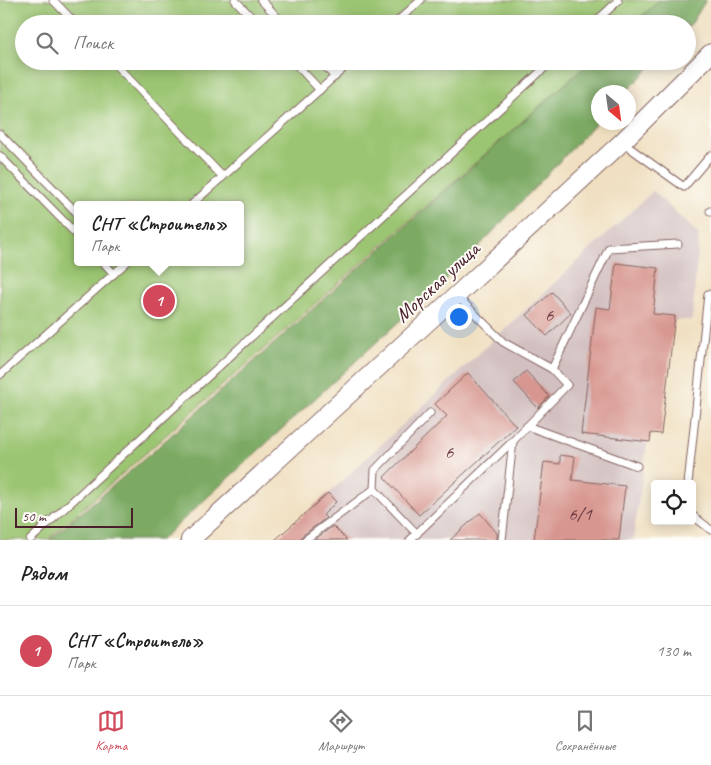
<!DOCTYPE html>
<html lang="ru">
<head>
<meta charset="utf-8">
<style>
  body { margin:0; font-family:Caveat,sans-serif; background:#f2f2f2; color:#222 }
  .controls { position:absolute; right:15px; bottom:15px; display:grid; overflow:hidden; border-radius:5px; box-shadow:0 2px 12px #0003 }
  .controls button { width:45px; height:45px; display:grid; place-items:center; padding:0; border:0; border-bottom:1px solid #e0e0e0; background:#fff; color:#222; font:25px sans-serif }
  .compass { position:absolute; left:591px; top:85px; width:45px; height:45px; border-radius:50%; background:#fff; box-shadow:0 2px 12px #0003; rotate:151deg }
  .scale { position:absolute; left:15px; bottom:12px; width:118px; box-sizing:border-box; padding-left:5px; border:2px solid #4a1f2b; border-top:0; font-size:14px; line-height:18px; white-space:nowrap; color:#4a1f2b; -webkit-text-stroke:4px #fdfcf7; paint-order:stroke }
  .you { position:absolute; left:458px; top:316px; width:18px; height:18px; margin:-12px; border:4px solid #fff; border-radius:50%; background:#1a73e8; box-shadow:0 0 0 8px #1a73e833 }
  .badge { display:grid; place-items:center; width:32px; height:32px; border-radius:50%; background:#d1495b; color:#fff; font-size:16px; font-weight:700 }
  .pin { position:absolute; translate:-50% -50%; border:2px solid #fff; box-shadow:0 1px 5px #0006 }
  .popup { position:absolute; left:74px; top:201px; width:170px; height:65px; box-sizing:border-box; display:grid; place-content:center; border-radius:5px; background:#fff; filter:drop-shadow(0 1px 4px #0005); font-size:16px; white-space:nowrap; color:#767676 }
  .popup b { font-size:19px; color:#222 }
  .popup::after { content:''; position:absolute; left:50%; top:100%; margin-left:-10px; border:10px solid transparent; border-top-color:#fff }
  .list { margin:0; padding:0; list-style:none }
  h2 { display:flex; justify-content:space-between; align-items:center; height:65px; margin:0; padding:0 20px; font-size:21px }
  h2 small { font-size:16px; font-weight:400; color:#767676 }
  .list li { display:grid; grid-template-columns:32px 1fr auto; gap:15px; align-items:center; box-sizing:border-box; height:90px; padding:0 20px; border-top:1px solid #e0e0e0 }
  .list b { display:block; font-size:19px; white-space:nowrap }
  .list p { margin:0; font-size:16px; white-space:nowrap; color:#767676 }
  .list em { font-size:16px; font-style:normal; color:#767676 }
  .icon { flex:none; width:28px; height:28px; fill:none; stroke:currentColor; stroke-width:2; stroke-linecap:round; stroke-linejoin:round }
  .map { position:relative; flex:none; width:711px; height:540px; overflow:hidden }
  .search { position:absolute; background:#fff; box-shadow:0 2px 12px #0003; left:15px; right:15px; top:15px; height:55px; display:flex; align-items:center; gap:12px; box-sizing:border-box; padding:0 18px; border-radius:28px; color:#767676; font-size:19px }
  .sheet { height:155px; background:#fff }
  nav { display:flex; justify-content:space-around; align-items:center; box-sizing:border-box; height:70px; border-top:1px solid #e0e0e0; background:#fff; font-size:14px; color:#767676 }
  nav a { display:grid; justify-items:center; gap:2px }
  nav .on { color:#d1495b }
  .map>svg:first-child { display:block }
  .industrial { fill:#d2bfc0 }
  .green { fill:#9bc572; stroke:#72724e; fill-rule:evenodd }
  .forest { fill:#7caa64; stroke:#636448 }
  .building { fill:#d7968f }
  .lines { fill:none; stroke-linecap:round; stroke-linejoin:round }
  .service-casing { stroke:#846360; stroke-width:9 }
  .tertiary-casing { stroke:#846360; stroke-width:20 }
  .service { stroke:#fff; stroke-width:7 }
  .tertiary { stroke:#fff; stroke-width:18 }
  .labels { text-anchor:middle; stroke-width:4; stroke-linejoin:round; paint-order:stroke }
  .number-label { font-size:19px; fill:#6d3d44 }
  .street-label { font-size:21px; fill:#4a1f2b; stroke:#fdfcf7 }
</style>
</head>
<body>
<div class="map">
<svg width="711" height="540" viewBox="0 0 711 540">
  <rect width="100%" height="100%" fill="#fdfcf7"/>
  <filter id="ink" filterUnits="userSpaceOnUse"><feTurbulence type="fractalNoise" baseFrequency=".02" numOctaves="2"/><feDisplacementMap in="SourceGraphic" scale="10" xChannelSelector="R" yChannelSelector="G"/><feConvolveMatrix kernelMatrix="1 2 1 2 8 2 1 2 1" color-interpolation-filters="sRGB"/></filter>
  <filter id="wash" filterUnits="userSpaceOnUse"><feTurbulence type="fractalNoise" baseFrequency=".0096" numOctaves="4" result="noise"/><feDisplacementMap in="SourceGraphic" scale="20" xChannelSelector="R" yChannelSelector="G"/><feGaussianBlur stdDeviation="1.12" result="paint"/><feColorMatrix in="noise" values="0 0 0 0 0 0 0 0 0 0 0 0 0 0 0 0 0 1.4 0 .05"/><feComposite in="paint" operator="in"/></filter>
  <g filter="url(#wash)">
    <rect width="100%" height="100%" fill="#f0e0c1"/>
    <polygon class="industrial" points="653,191 699,235 692,320 665,321 633,540 279,540"/>
    <path class="green" d="M0,0H660L633,24H24V61H591L47,540H0ZM78,205H240V262H78Z"/>
    <g class="forest">
      <polygon points="660,0 706,0 692,23 687,28 687,24 633,24"/>
      <polygon points="591,61 656,61 626,92 598,92 598,121 466,260 161,540 49,540 150,454"/>
    </g>
    <g id="blocks">
      <g class="building">
        <polygon points="616,263 658,268 653,314 675,316 661,434 651,433 650,442 581,434 596,307 610,309"/>
        <polygon points="552,292 571,313 547,336 527,315"/>
        <polygon points="526,371 549,396 538,408 514,382"/>
        <polygon points="468,373 516,426 419,515 384,477 447,416 435,404"/>
        <polygon points="560,455 575,457 572,480 625,486 619,540 534,540 544,462 560,464"/>
        <polygon points="328,493 336,502 323,515 326,518 302,536 300,540 275,540"/>
        <polygon points="480,513 497,533 497,540 450,540"/>
        <polygon points="333,526 347,540 314,540"/>
      </g>
    </g>
  </g>
  <g filter="url(#ink)">
    <use href="#blocks" fill-opacity="0" stroke="#846360" stroke-width="1"/>
    <g class="lines">
      <defs>
        <g id="service">
          <polyline points="53,0 76,24"/>
          <polyline points="235,0 258,24"/>
          <polyline points="261,0 284,24"/>
          <polyline points="394,24 421,0"/>
          <polyline points="593,24 618,1 617,0"/>
          <polyline points="112,61 223,177"/>
          <polyline points="293,61 320,90"/>
          <polyline points="320,61 335,77"/>
          <polyline points="0,134 78,214"/>
          <polyline points="623,143 684,187 711,155"/>
          <polyline points="0,156 78,236"/>
          <polyline points="191,205 352,61"/>
          <polyline points="710,211 711,212"/>
          <polyline points="103,262 114,274"/>
          <polyline points="457,296 503,342 552,369 567,385 513,441 502,540"/>
          <polyline points="552,369 609,248 678,244"/>
          <polyline points="0,375 127,262"/>
          <polyline points="527,426 637,466"/>
          <polyline points="688,484 708,294"/>
          <polyline points="374,489 375,470 430,413"/>
          <polyline points="692,515 711,530"/>
          <polyline points="30,540 552,61"/>
          <polyline points="305,540 374,489 417,534"/>
          <polyline points="410,540 513,441"/>
        </g>
        <polyline id="tertiary" points="190,540 457,295 622,142 711,53"/>
      </defs>
      <use href="#service" class="service-casing"/>
      <use href="#tertiary" class="tertiary-casing"/>
      <use href="#service" class="service"/>
      <use href="#tertiary" class="tertiary"/>
    </g>
  </g>
  <g class="labels">
    <g class="number-label">
      <text x="549" y="321">6</text>
      <text x="449" y="458">6</text>
      <text x="580" y="520">6/1</text>
    </g>
    <g class="street-label">
      <text transform="translate(437 282) rotate(-43)" y="7">Морская улица</text>
    </g>
  </g>
</svg>
<div class="controls">
<button><svg class="icon" aria-label="locate" viewBox="0 0 24 24"><circle cx="12" cy="12" r="6"/><path d="M12 2v4M12 18v4M2 12h4M18 12h4"/></svg></button>
</div>
<svg class="compass" viewBox="-18 -18 36 36"><path d="M0-13l5 13h-10z" fill="#e53935"/><path d="M0 13l5-13h-10z" fill="#767676"/></svg>
<div class="scale">50 m</div>
<div class="you"></div>
<div class="pin badge" style="left:159px;top:301px">1</div>
<div class="popup"><b>СНТ «Строитель»</b>Парк</div>
<div class="search"><svg class="icon" aria-label="search" viewBox="0 0 24 24"><circle cx="10" cy="10" r="6"/><path d="M15 15l6 6"/></svg>Поиск</div>
</div>
<section class="sheet">
<h2>Рядом<small></small></h2>
<ul class="list">
<li><span class="badge">1</span><div><b>СНТ «Строитель»</b><p>Парк</p></div><em>130 m</em></li>
</ul>
</section>
<nav>
<a class="on"><svg class="icon" aria-label="map" viewBox="0 0 24 24"><path d="M3 6l6-2 6 2 6-2v14l-6 2-6-2-6 2zM9 4v14M15 6v14"/></svg>Карта</a>
<a><svg class="icon" aria-label="directions" viewBox="0 0 24 24"><path d="M12 3l9 9-9 9-9-9zM9 14v-3h6M13 9l2 2-2 2"/></svg>Маршрут</a>
<a><svg class="icon" aria-label="saved" viewBox="0 0 24 24"><path d="M7 4h10v16l-5-4-5 4z"/></svg>Сохранённые</a>
</nav>
</body>
</html>
